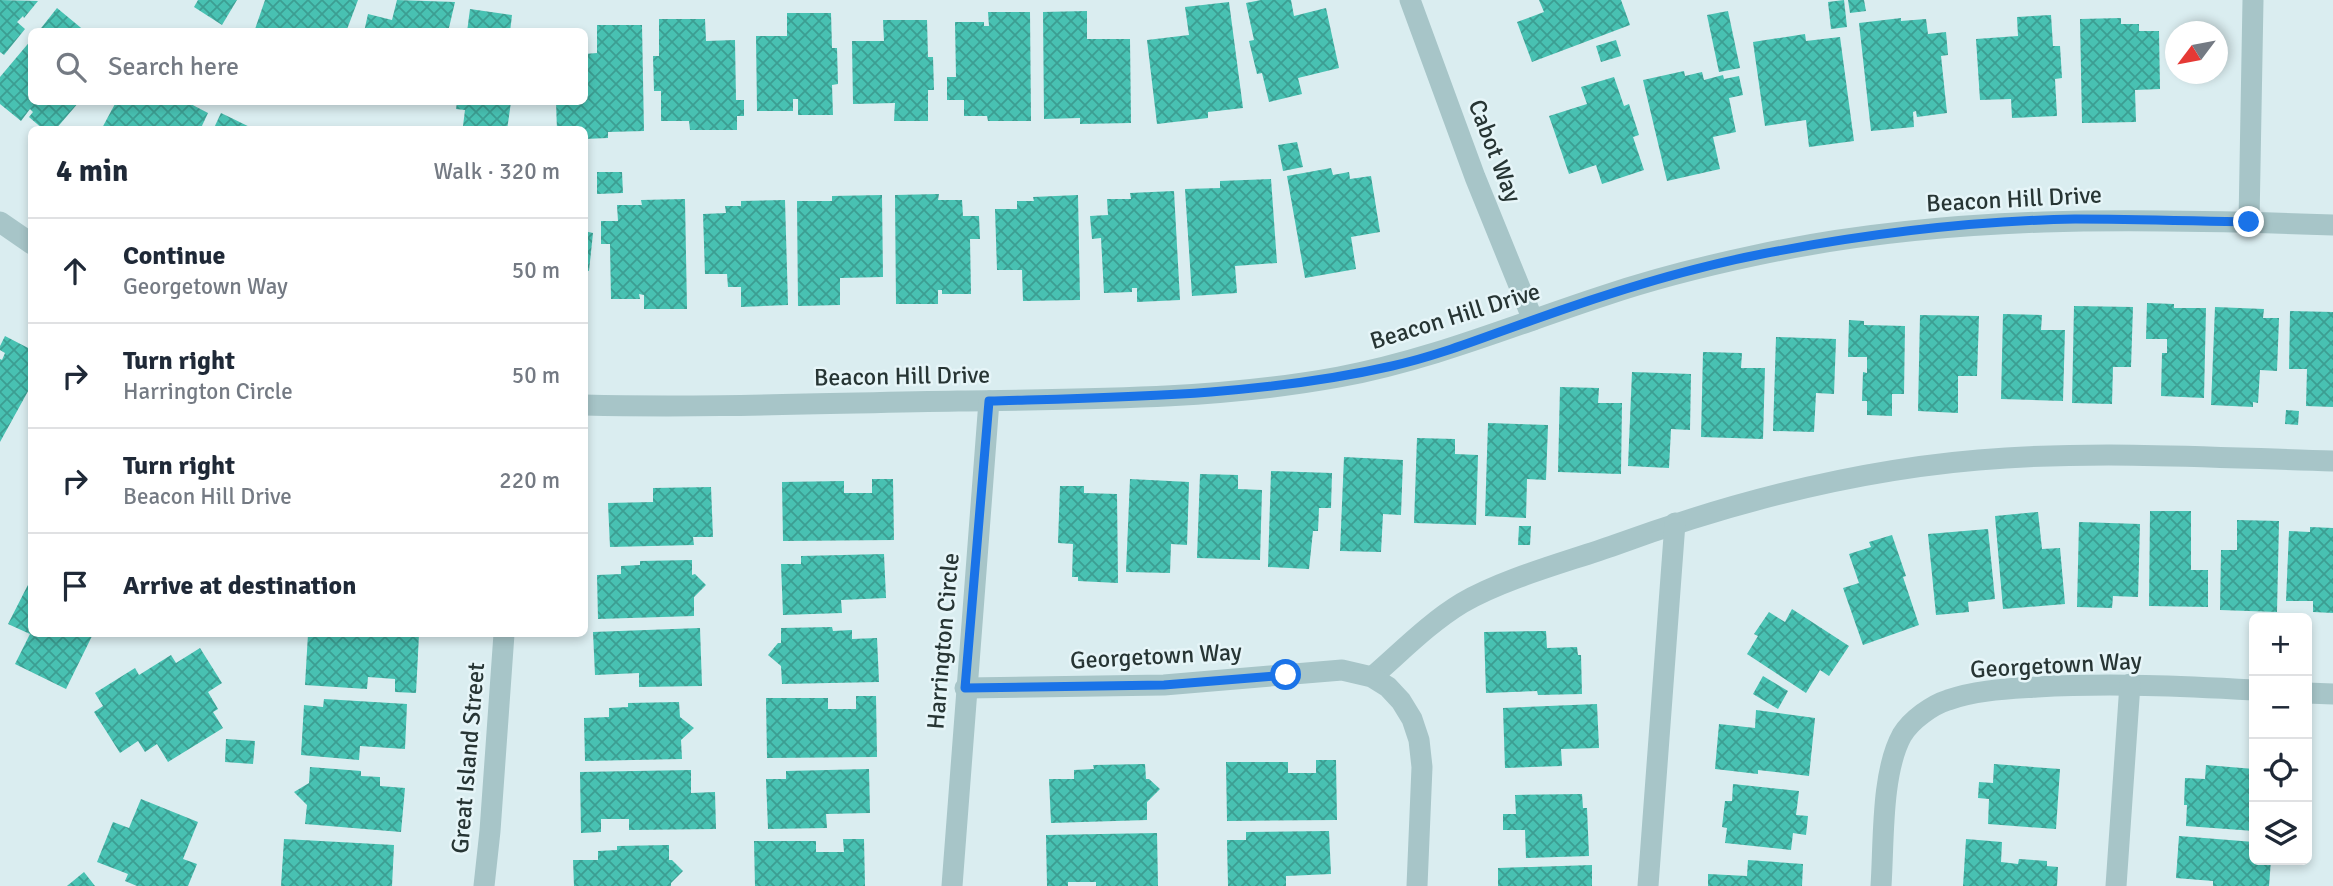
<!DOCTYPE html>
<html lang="en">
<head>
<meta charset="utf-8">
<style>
  body { margin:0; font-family:Signika,sans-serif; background:#f2f2f3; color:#1f2937 }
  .controls { position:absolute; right:21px; bottom:21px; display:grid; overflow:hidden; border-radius:10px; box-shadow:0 4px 10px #0003 }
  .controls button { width:63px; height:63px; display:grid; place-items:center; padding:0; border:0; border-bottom:2px solid #e0e1e3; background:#fff; color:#1f2937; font:35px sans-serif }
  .compass { position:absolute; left:2165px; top:21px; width:63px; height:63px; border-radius:50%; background:#fff; box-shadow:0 4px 10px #0003; rotate:238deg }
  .stop { position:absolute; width:21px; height:21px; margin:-16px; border:5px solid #1a73e8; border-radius:50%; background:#fff }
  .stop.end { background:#1a73e8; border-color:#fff; box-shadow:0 2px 7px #0008 }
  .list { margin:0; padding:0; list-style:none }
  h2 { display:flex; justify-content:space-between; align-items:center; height:91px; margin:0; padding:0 28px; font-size:30px }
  h2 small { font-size:23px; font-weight:400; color:#747a83 }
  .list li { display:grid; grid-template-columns:46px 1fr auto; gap:21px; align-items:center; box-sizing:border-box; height:105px; padding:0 28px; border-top:2px solid #e0e1e3 }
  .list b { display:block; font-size:26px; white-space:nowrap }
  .list p { margin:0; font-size:23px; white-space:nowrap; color:#747a83 }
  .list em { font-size:23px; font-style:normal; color:#747a83 }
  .icon { flex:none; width:38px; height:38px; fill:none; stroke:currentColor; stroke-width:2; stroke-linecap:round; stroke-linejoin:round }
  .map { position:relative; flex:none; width:2333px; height:886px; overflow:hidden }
  .search { position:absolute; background:#fff; box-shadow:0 4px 10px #0003; left:28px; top:28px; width:560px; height:77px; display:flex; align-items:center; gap:18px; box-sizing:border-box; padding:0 24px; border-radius:10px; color:#747a83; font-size:26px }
  .panel { position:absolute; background:#fff; box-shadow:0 4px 10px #0003; left:28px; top:126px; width:560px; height:511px; border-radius:10px }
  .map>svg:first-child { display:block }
  .building { fill:url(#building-cross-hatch) }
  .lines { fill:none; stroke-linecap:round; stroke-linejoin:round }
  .minor { stroke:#a7c5c8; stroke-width:21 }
  .route { stroke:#1a73e8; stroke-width:9 }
  .labels { text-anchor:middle; stroke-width:5; stroke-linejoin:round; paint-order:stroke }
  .street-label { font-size:24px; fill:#273534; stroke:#e6f5f8 }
</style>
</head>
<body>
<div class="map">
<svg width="2333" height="886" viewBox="0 0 2333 886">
  <defs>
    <pattern id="building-cross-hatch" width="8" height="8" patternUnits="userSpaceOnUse" patternTransform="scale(1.75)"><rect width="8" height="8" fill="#48c1b2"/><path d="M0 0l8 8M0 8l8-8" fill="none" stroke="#3c9e92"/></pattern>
  </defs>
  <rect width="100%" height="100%" fill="#daedf0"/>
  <g class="building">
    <polygon points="0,0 38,1 24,18 23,16 17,22 25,29 4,55 0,52"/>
    <polygon points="198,0 237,0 222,25 194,7"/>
    <polygon points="265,0 358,0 346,32 254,32"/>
    <polygon points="397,0 455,2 448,32 364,32 368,14 392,20"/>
    <polygon points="1261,0 1291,0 1294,16 1326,8 1339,68 1298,78 1302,94 1269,102 1262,73 1257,74 1249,41 1254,40 1246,3"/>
    <polygon points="1539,0 1621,0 1630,25 1532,62 1517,22 1544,12"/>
    <polygon points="1844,0 1847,27 1831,29 1828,2"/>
    <polygon points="1848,0 1864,0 1866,11 1850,13"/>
    <polygon points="1229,2 1243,108 1208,112 1208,118 1157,124 1147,40 1189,35 1185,7"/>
    <polygon points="57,8 86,32 38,32"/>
    <polygon points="470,9 512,15 510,32 467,32"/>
    <polygon points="1087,11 1087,39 1130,39 1131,123 1080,124 1080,118 1044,119 1043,12"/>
    <polygon points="1728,11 1740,68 1719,72 1707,15"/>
    <polygon points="988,12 1030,12 1031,121 988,121 987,116 964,116 964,100 947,100 947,77 956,77 955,22 984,22 984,26 989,26"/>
    <polygon points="787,13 831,13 832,48 837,48 838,84 832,85 833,115 798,115 798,99 793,99 793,111 757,111 756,36 787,36"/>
    <polygon points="2051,15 2053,46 2060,46 2062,78 2055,79 2057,116 2012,118 2011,99 1980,100 1976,39 2018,36 2017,17"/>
    <polygon points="1901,18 1901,21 1926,19 1928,34 1946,32 1948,55 1941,56 1947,113 1917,117 1916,111 1913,112 1914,127 1871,131 1859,23"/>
    <polygon points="2121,18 2121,24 2139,24 2139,31 2159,31 2160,89 2135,90 2136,122 2082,123 2080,19"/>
    <polygon points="659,19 705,19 706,41 735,40 736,100 744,100 744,116 737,116 737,130 690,130 689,121 661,121 661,91 654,91 653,56 659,56"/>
    <polygon points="883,20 927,20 928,57 933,57 934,90 928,90 928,121 894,121 895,103 853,104 852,41 884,41"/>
    <polygon points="597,25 642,25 644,131 608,132 608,138 584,139 584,130 557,130 556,102 584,102 584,54 597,53"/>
    <polygon points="1805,34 1806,41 1840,37 1854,141 1809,147 1806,120 1765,126 1753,42"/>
    <polygon points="32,39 32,102 79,102 55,130 44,130 29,117 33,112 30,109 21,121 0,104 0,77"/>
    <polygon points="1616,40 1621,56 1601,62 1596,46"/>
    <polygon points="1684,71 1685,76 1702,72 1704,80 1723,75 1724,79 1739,76 1743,95 1729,98 1736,132 1713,137 1720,169 1667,181 1643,80"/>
    <polygon points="1614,77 1624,106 1629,104 1639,135 1633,137 1644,170 1602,184 1596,165 1569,174 1549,116 1587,104 1581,87"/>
    <polygon points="116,102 187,102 208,113 200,130 101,130"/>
    <polygon points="457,102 511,102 507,130 463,126 465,110 456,109"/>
    <polygon points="221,113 256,130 213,130"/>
    <polygon points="1297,142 1303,167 1283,171 1278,145"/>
    <polygon points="1331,168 1333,175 1349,172 1350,179 1371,176 1380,232 1351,237 1356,269 1305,278 1287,176"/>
    <polygon points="597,172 622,172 623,193 597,194"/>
    <polygon points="1271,179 1277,263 1235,266 1237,293 1192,296 1185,189 1220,188 1220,181"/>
    <polygon points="1174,191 1180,300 1137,302 1137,288 1132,288 1132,292 1104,293 1101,238 1092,239 1090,216 1108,215 1107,199 1131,199 1130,193"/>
    <polygon points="939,194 938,200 962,200 963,216 979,216 980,239 970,239 971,294 942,294 942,290 938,290 938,304 896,304 895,195"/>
    <polygon points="882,195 883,277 840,278 840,305 798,306 797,201 832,201 832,196"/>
    <polygon points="1078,195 1080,300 1023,301 1022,270 997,270 995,209 1017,209 1017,201 1034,201 1033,197"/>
    <polygon points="685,199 687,309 644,309 644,295 639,294 640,299 611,299 610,244 601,244 601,221 618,221 617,205 642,205 641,200"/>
    <polygon points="785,200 788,305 741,307 741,287 728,287 727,274 705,274 703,214 726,213 725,206 741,206 741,201"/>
    <polygon points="584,231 593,233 589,271 584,270"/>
    <polygon points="2147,303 2174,304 2174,308 2206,308 2204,398 2161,396 2162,353 2167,353 2167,339 2146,339"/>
    <polygon points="2074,306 2133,307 2131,367 2113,367 2112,404 2072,403"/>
    <polygon points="2215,307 2264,309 2263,318 2279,318 2277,371 2260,370 2258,403 2253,402 2253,407 2211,405"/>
    <polygon points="2290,311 2333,312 2333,407 2306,406 2307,369 2289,369"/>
    <polygon points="2003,314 2042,315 2041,330 2065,330 2063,401 2001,399"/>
    <polygon points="1920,315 1979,316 1977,376 1958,376 1958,413 1918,411"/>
    <polygon points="1849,320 1864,321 1864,325 1905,326 1904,394 1892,394 1892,416 1867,415 1867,401 1862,401 1863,372 1867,373 1867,357 1848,357"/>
    <polygon points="5,336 32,350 32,384 0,442 0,359 2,360 5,353 0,350 0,346"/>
    <polygon points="1776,337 1836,339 1834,394 1816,393 1814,432 1773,431"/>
    <polygon points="1703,352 1742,353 1741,368 1765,368 1763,439 1701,437"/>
    <polygon points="1632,372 1691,374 1690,430 1671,429 1669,468 1628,466"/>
    <polygon points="1560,387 1599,388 1598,403 1622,403 1621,474 1558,472"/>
    <polygon points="2286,410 2299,411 2298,425 2285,424"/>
    <polygon points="1488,423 1548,425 1546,480 1527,479 1526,518 1485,516"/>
    <polygon points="1417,438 1455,439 1455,454 1478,455 1476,525 1414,523"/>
    <polygon points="1344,457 1403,460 1401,515 1383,514 1381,552 1340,551"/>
    <polygon points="1271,471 1332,473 1331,508 1319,508 1318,531 1313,531 1309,569 1268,567"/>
    <polygon points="1200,474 1238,475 1238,489 1262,490 1260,560 1197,558"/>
    <polygon points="872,479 893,479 894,540 783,541 782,482 844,481 844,493 872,493"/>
    <polygon points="1130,479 1189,482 1187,545 1171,544 1170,573 1126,572"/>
    <polygon points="1060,486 1084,486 1084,493 1117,494 1118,583 1078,581 1078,577 1072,577 1073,544 1058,543"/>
    <polygon points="711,487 713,537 693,537 694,545 610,547 608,503 653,502 653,488"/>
    <polygon points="2150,511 2191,511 2191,570 2208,570 2208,607 2149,606"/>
    <polygon points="2038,512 2042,549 2060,548 2065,604 2003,609 1995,516"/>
    <polygon points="2237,520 2279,521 2277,612 2220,610 2221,550 2237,550"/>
    <polygon points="2079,522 2140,524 2138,597 2113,596 2112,608 2077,607"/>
    <polygon points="1519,526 1531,526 1530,545 1518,545"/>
    <polygon points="2310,527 2333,528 2333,613 2313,612 2313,601 2286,601 2289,531 2310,532"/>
    <polygon points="1988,529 1995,599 1968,602 1969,612 1936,615 1928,534"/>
    <polygon points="1892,535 1906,576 1903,577 1919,625 1863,645 1843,588 1859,583 1849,554 1871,547 1869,542"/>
    <polygon points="884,554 886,598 841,600 842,613 783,615 781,564 801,564 801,556"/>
    <polygon points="692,560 692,575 695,574 706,585 694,597 694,616 598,619 597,575 621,574 621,566 640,565 640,561"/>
    <polygon points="32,577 32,634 93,634 66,689 15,664 30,634 8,624"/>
    <polygon points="1792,609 1849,646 1829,676 1820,670 1806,693 1747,654 1758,636 1754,634 1769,612 1785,622"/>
    <polygon points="832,627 833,631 852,630 852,639 877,638 879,682 782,684 781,666 768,655 778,643 781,643 781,628"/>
    <polygon points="700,628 702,686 639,687 639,673 595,675 593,632"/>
    <polygon points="1546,631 1547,648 1577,647 1578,655 1581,655 1582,694 1538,695 1537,691 1486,693 1484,632"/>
    <polygon points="308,634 419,634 416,693 395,692 395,679 368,677 367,689 305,685"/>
    <polygon points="200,648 222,683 208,692 218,709 213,712 223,728 168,762 157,744 145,752 138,741 120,753 94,712 103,706 95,693 135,668 139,675 171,655 176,663"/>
    <polygon points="1763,676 1788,691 1778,709 1753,694"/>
    <polygon points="856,696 876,696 877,757 767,758 766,698 828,698 828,709 856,709"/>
    <polygon points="324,699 407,704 405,749 360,746 359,760 301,755 304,705 323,707"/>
    <polygon points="679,702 680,717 694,728 681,740 682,759 585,761 584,718 609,717 609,708 628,707 628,703"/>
    <polygon points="1597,704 1599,748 1561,749 1562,766 1505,768 1503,708"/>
    <polygon points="1756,710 1815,718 1809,776 1758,770 1758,774 1715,769 1719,724 1755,728"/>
    <polygon points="226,739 255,741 253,764 225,762"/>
    <polygon points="1316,760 1336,760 1337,820 1227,821 1226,762 1288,762 1288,773 1316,773"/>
    <polygon points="1145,764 1146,779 1149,779 1160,789 1147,802 1147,820 1051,823 1049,779 1074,779 1074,770 1094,769 1093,765"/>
    <polygon points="1994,764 2060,769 2056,829 1988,824 1989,799 1978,798 1979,782 1993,783"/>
    <polygon points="2206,765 2254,769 2254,831 2186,826 2187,805 2184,805 2185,778 2205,779"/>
    <polygon points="310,767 361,771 361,776 380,777 380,786 405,788 401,832 305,824 307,805 294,792 309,783"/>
    <polygon points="869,769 870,813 826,814 827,828 768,829 766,779 786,779 786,771"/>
    <polygon points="691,770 691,793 715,792 716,829 629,830 629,819 601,819 601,832 581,833 580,772"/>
    <polygon points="1733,784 1799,791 1796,815 1808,816 1806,835 1793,833 1791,850 1725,843 1727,828 1722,827 1725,801 1732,801"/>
    <polygon points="1582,794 1583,808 1587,808 1589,856 1526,858 1525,830 1503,830 1503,814 1516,814 1515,795"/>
    <polygon points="141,799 198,822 183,859 197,864 188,886 137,886 125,881 128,874 97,862 113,822 129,828"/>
    <polygon points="1329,831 1331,874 1286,876 1286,886 1228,886 1227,840 1246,840 1246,832"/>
    <polygon points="1157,833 1158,886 1096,886 1096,882 1068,882 1068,886 1047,886 1046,835"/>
    <polygon points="2179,836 2254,842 2254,860 2271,860 2269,886 2213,886 2213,881 2176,878"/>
    <polygon points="284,839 394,845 392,886 281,886"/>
    <polygon points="843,839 864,839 865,886 755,886 754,841 816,841 816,852 844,852"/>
    <polygon points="1966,839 2002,842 2001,862 2018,864 2019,859 2047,861 2047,866 2058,867 2057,886 1963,886"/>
    <polygon points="669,845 669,860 672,860 683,871 671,883 671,886 574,886 573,860 598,860 598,851 617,850 617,846"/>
    <polygon points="1748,860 1803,864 1802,886 1708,886 1708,874 1747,876"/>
    <polygon points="1592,865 1592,886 1498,886 1498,868"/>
    <polygon points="84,872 95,886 67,886"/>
  </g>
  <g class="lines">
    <g class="minor">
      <polyline points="1410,0 1475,177 1533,320"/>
      <polyline points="0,222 32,244"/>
      <polyline points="2249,222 2253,0"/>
      <path d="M584,405C709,408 834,403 958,401C1085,399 1214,400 1339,377C1431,360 1514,325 1603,296C1653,279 1705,266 1757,255C1948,214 2139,218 2333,225"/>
      <path d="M1372,677C1401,652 1429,623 1462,603C1505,578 1567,562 1615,545C1741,499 1871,466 2006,458C2114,451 2224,458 2333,461"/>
      <polyline points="965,688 1164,685 1342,670 1372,677 1388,687 1401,701 1412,719 1419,740 1422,767 1417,886"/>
      <polyline points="2307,693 2333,694"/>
      <polyline points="484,886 490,831 504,634"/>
      <polyline points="952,886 989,401"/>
      <polyline points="1648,886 1675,523"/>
      <path d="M1881,886C1884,842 1881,773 1902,735C1911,720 1932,705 1948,700C1976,690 2007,689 2037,687C2110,683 2181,686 2254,690"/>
      <polyline points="2116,886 2130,684"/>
    </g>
  </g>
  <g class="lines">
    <path class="route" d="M1286,675L1164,685L965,688L989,401C1124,397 1260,396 1392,366C1441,355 1487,336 1533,320C1608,293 1684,269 1762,254C1865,234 1970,221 2075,219C2133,219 2192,221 2249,222"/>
  </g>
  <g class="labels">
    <g class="street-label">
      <text transform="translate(1495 151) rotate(69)" y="8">Cabot Way</text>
      <text transform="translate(2014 199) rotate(-3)" y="8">Beacon Hill Drive</text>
      <text transform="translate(1455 316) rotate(-17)" y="8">Beacon Hill Drive</text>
      <text transform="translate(902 376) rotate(-1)" y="8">Beacon Hill Drive</text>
      <text transform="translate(943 641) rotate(-85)" y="8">Harrington Circle</text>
      <text transform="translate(1156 656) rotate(-3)" y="8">Georgetown Way</text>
      <text transform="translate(2056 665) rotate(-3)" y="8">Georgetown Way</text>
      <text transform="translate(468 758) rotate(-85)" y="8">Great Island Street</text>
    </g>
  </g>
</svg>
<div class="controls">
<button>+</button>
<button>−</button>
<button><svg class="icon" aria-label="locate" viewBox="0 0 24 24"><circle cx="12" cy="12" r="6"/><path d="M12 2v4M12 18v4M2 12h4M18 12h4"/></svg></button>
<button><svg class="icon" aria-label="layers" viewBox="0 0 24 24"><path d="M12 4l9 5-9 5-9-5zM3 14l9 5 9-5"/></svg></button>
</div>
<svg class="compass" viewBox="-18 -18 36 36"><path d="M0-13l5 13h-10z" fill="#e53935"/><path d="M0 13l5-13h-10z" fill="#747a83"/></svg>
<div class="stop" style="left:1286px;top:675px"></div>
<div class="stop end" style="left:2249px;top:222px"></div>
<div class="search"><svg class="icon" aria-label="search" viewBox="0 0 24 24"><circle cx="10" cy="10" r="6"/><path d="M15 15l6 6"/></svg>Search here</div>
<section class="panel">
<h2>4 min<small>Walk · 320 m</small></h2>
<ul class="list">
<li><svg class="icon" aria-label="ahead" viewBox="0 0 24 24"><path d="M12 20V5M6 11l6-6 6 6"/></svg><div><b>Continue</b><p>Georgetown Way</p></div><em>50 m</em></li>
<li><svg class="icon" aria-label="right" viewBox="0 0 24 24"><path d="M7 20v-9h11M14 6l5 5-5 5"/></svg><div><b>Turn right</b><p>Harrington Circle</p></div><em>50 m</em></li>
<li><svg class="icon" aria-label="right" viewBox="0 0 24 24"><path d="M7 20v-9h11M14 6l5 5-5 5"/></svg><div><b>Turn right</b><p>Beacon Hill Drive</p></div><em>220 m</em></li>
<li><svg class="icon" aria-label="arrive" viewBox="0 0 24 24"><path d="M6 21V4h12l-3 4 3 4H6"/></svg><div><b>Arrive at destination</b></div></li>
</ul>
</section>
</div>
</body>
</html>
